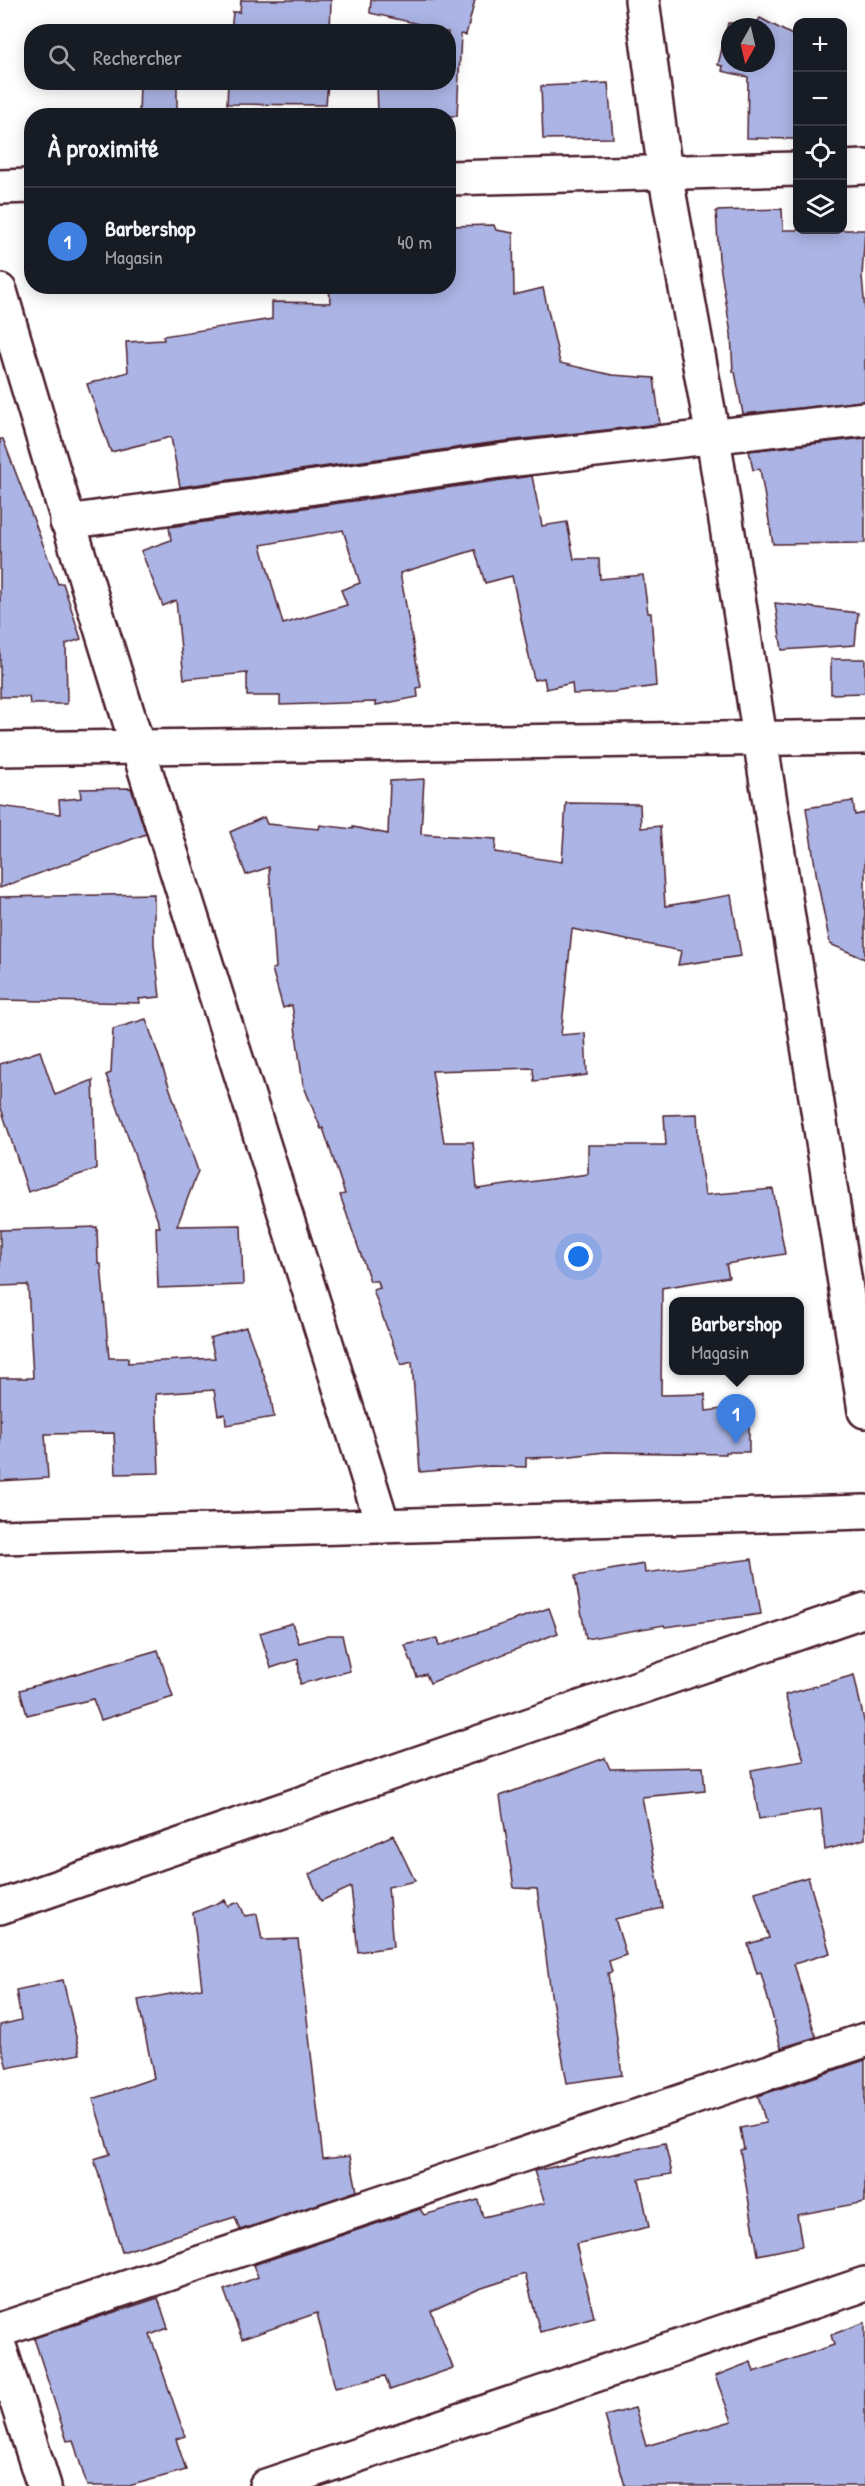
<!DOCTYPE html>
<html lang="fr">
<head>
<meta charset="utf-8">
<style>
  body { margin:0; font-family:"Patrick Hand",sans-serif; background:#20242c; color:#f1f3f6 }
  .controls { position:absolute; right:18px; top:18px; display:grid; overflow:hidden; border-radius:12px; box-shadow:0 3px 15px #0003 }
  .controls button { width:54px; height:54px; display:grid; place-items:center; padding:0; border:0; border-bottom:2px solid #363941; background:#171b24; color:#f1f3f6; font:30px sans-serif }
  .compass { position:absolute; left:721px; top:18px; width:54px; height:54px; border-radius:50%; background:#171b24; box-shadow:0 3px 15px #0003; rotate:188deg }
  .you { position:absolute; left:579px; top:1257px; width:21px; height:21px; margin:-15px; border:4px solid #fff; border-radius:50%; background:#1a73e8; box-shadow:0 0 0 9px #1a73e833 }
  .badge { display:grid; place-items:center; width:39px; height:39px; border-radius:50%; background:#b45309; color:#fff; font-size:20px; font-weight:700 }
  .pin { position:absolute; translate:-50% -50px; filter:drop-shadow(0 2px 3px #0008) }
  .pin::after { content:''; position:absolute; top:32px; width:21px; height:18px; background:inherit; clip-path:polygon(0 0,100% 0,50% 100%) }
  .popup { position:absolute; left:669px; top:1297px; width:135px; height:78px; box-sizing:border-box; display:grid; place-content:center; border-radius:12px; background:#171b24; filter:drop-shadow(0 2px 4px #0005); font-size:20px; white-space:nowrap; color:#9ea1a6 }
  .popup b { font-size:22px; color:#f1f3f6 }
  .popup::after { content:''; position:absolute; left:50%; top:100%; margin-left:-12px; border:12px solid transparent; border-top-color:#171b24 }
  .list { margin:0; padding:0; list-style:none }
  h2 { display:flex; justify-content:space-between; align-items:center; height:78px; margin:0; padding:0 24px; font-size:26px }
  h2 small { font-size:20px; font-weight:400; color:#9ea1a6 }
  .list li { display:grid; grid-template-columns:39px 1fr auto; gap:18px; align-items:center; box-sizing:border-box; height:108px; padding:0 24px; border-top:2px solid #363941 }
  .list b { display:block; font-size:22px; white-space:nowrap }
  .list p { margin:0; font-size:20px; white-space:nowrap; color:#9ea1a6 }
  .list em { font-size:20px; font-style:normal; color:#9ea1a6 }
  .icon { flex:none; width:33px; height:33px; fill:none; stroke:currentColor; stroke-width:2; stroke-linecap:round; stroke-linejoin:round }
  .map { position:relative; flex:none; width:865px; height:2486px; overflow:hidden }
  .search { position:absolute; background:#171b24; box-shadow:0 3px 15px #0003; left:24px; top:24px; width:432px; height:66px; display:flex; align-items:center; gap:15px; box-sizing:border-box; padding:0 21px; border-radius:24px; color:#9ea1a6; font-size:22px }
  .panel { position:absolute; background:#171b24; box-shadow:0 3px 15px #0003; left:24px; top:108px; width:432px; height:186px; border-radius:24px }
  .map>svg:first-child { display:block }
  .building { fill:#abb4e4; stroke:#4a1f2b; stroke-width:1.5; fill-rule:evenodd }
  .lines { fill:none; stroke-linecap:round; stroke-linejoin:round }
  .street-casing { stroke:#4a1f2b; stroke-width:38 }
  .secondary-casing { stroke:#4a1f2b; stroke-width:38 }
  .street { stroke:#fff; stroke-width:33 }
  .secondary { stroke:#fff; stroke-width:33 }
</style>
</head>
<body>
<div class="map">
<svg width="865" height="2486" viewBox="0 0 865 2486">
  <rect width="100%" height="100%" fill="#fff"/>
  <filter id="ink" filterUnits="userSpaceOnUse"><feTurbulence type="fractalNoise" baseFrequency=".0167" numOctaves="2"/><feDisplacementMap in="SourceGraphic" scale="12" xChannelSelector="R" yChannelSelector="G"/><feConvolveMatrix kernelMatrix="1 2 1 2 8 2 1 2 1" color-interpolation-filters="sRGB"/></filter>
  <g filter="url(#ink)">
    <g class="building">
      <polygon points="241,0 331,0 330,32 231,32 233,12 240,12"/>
      <polygon points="371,0 475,0 466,35 461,34 457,116 378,116 377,82 448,82 448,32 441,32 441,29 370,13"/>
      <path d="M760,18L798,38V139L747,138L748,77L722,71L723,66L718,65L728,23L756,24ZM730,27H766V63H730Z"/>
      <polygon points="140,82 177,82 177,116 139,116"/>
      <polygon points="228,82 328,82 326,105 227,104"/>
      <polygon points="608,83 613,138 543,139 541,86"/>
      <polygon points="782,209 783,230 865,230 862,276 865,310 865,401 743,414 735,372 733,372 731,334 719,259 716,211"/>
      <polygon points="494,225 496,230 513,233 514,295 543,288 560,363 612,375 654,378 660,424 497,442 180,487 171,437 111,452 87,384 128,372 126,342 164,340 163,336 272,319 272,302 330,303 329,286 448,286 448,226"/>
      <polygon points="865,438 865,543 773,544 760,469 753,470 749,451"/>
      <polygon points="0,439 3,439 58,584 63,583 81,639 66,644 67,704 30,704 29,697 0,697"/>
      <path d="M532,476L542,526L567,522L574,559H599L600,579L643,575L648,613H651L656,686L613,692L573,694L572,683L546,689L544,678L534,680L512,576L485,583L475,550L400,573L421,687L417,688L418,697L376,705V702L280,705V696H247V673L184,679L176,600L163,606L141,551L171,540L169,527ZM343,530L360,583L341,590L347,605L283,624L261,545Z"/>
      <polygon points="775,603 858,613 855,645 782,650"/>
      <polygon points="831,659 865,659 865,693 831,694"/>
      <polygon points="424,779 421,834 496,839 495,852 562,862 566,803 640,804 641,828 660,826 665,906 731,895 741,956 678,965 681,951 572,929 561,1035 585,1033 587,1075 534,1081 533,1068 432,1071 444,1142 473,1142 477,1189 588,1174 588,1145 666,1145 664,1115 697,1114 699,1154 705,1195 773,1189 785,1254 726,1264 729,1277 662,1288 661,1395 705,1394 706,1411 749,1406 749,1452 726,1452 726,1454 605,1452 563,1457 526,1458 526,1467 490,1466 420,1472 412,1362 401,1365 385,1323 373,1290 380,1288 378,1281 370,1281 340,1195 345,1194 323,1128 321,1129 303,1084 292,1005 283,1008 272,969 276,968 269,867 246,875 230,832 264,817 267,824 319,829 320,825 353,829 353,827 388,834 390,781"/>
      <polygon points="131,788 146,834 0,888 0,806 60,814 59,800 81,798 80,789"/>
      <polygon points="853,801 855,815 865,813 865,959 830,944 817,879 806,808"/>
      <polygon points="154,894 154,944 160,997 139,999 140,1003 0,1000 0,897"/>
      <polygon points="146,1019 198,1171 177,1226 241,1225 243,1285 158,1288 156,1227 160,1227 106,1075 111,1073 113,1029"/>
      <polygon points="40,1051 55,1095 93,1080 96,1169 28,1192 0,1105 0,1064"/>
      <polygon points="97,1227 98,1264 101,1264 109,1358 128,1358 128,1363 215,1358 210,1338 246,1327 270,1392 274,1417 226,1425 225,1414 218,1415 214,1390 156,1394 159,1473 116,1474 114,1433 45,1434 48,1478 0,1481 0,1378 33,1378 28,1285 0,1286 0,1230"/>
      <polygon points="752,1559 761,1614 665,1627 664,1625 586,1639 575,1576 644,1564 645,1573"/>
      <polygon points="549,1608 558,1633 430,1683 426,1674 417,1677 405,1645 437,1638 439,1646"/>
      <polygon points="292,1623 299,1643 328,1635 342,1635 350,1671 300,1684 298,1659 271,1668 260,1633"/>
      <polygon points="158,1650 173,1697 101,1720 93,1699 27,1715 20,1690"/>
      <polygon points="854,1675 865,1725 865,1839 825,1850 821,1809 759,1819 751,1770 804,1761 785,1695"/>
      <polygon points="605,1758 610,1769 703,1767 705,1791 642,1797 663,1908 615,1919 626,1955 609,1961 612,1972 608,1973 622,2075 567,2083 551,1994 537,1889 514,1888 500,1796"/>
      <polygon points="393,1835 415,1881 388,1887 393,1947 358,1952 351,1887 321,1901 309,1874"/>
      <polygon points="808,1877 830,1953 794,1964 816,2037 781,2048 761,1973 757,1974 748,1944 769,1938 755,1892"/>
      <polygon points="225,1900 228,1906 239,1902 245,1916 257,1914 262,1940 298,1939 323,2159 350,2156 357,2191 240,2230 235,2217 122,2252 94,2159 110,2154 93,2099 154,2078 138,2000 202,1988 193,1913"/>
      <polygon points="63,1980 80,2054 7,2068 0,2043 0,2025 21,2020 16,1990"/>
      <polygon points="865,2060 865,2202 797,2215 802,2246 758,2255 740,2150 744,2149 740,2128 766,2123 758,2096"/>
      <polygon points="665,2143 672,2174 639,2179 649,2227 576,2244 594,2317 540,2332 525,2274 479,2289 431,2311 453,2368 390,2390 385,2376 335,2388 317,2313 242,2339 224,2290 258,2277 253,2265 420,2209 424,2215 478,2200 483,2217 545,2203 534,2171"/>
      <polygon points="158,2298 168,2328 150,2335 185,2436 176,2439 186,2470 129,2486 87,2486 73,2440 67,2441 34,2338"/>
      <polygon points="865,2322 865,2486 625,2486 605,2416 635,2408 646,2446 732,2421 715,2376 751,2362 754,2372 834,2345 831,2335"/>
    </g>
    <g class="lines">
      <defs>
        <g id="street">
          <polyline points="642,0 665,173 713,437 865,1411"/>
          <polyline points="842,168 865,167"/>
          <polyline points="448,178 798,169"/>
          <polyline points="0,187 32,186"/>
          <path d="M0,291C120,705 256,1114 383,1526"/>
          <polyline points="67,522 499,461 865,419"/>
          <polyline points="0,749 865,737"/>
          <polyline points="0,1907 865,1610"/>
          <polyline points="0,2330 865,2040"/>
          <polyline points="0,2349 44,2486"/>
          <polyline points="266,2486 865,2284"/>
        </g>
        <polyline id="secondary" points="0,1537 865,1512"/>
      </defs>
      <use href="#street" class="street-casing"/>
      <use href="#secondary" class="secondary-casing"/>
      <use href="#street" class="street"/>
      <use href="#secondary" class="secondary"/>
    </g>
  </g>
</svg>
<div class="controls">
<button>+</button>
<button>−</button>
<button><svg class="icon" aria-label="locate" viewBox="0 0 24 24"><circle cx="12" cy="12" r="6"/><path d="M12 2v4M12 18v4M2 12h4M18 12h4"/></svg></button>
<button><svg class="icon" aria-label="layers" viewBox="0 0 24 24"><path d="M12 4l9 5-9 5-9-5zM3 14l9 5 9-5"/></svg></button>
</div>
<svg class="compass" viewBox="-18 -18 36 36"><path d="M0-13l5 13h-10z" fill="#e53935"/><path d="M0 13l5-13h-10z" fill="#9ea1a6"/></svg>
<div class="you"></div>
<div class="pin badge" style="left:736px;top:1444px;background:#3f7fe0">1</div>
<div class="popup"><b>Barbershop</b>Magasin</div>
<div class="search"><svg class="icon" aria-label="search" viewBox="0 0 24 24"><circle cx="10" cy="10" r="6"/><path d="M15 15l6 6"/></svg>Rechercher</div>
<section class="panel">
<h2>À proximité<small></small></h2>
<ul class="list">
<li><span class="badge" style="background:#3f7fe0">1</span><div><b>Barbershop</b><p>Magasin</p></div><em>40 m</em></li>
</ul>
</section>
</div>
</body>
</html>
